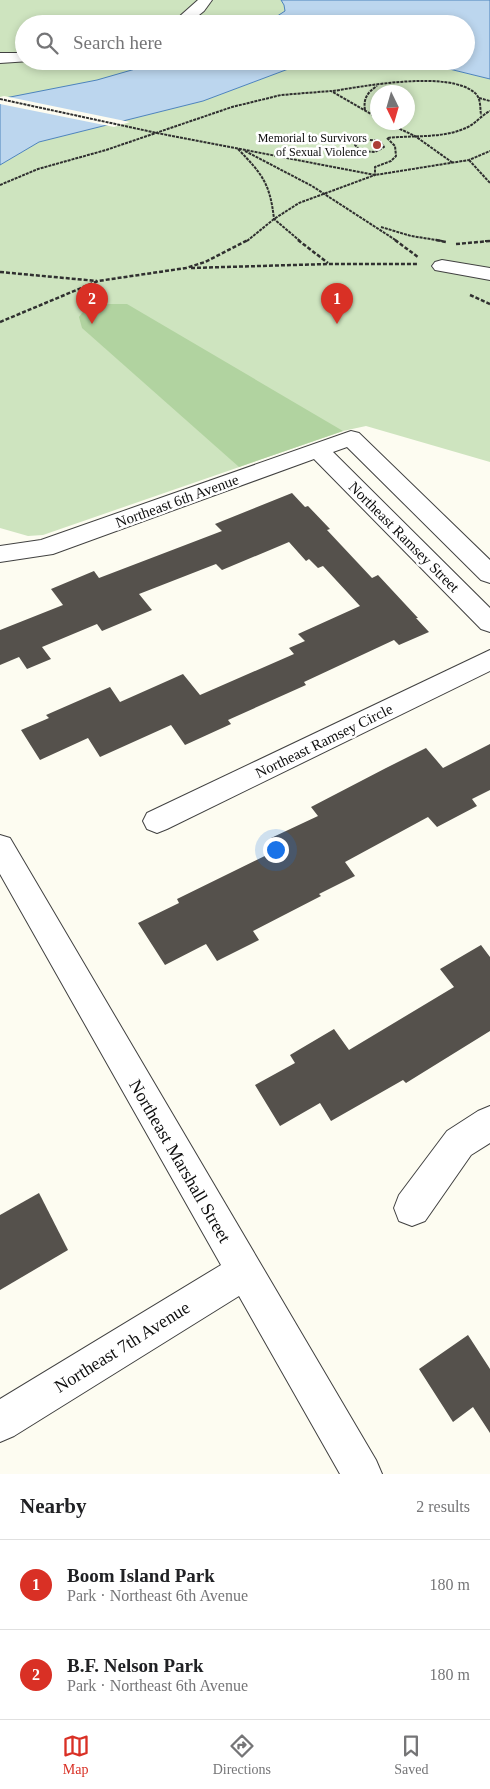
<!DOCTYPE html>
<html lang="en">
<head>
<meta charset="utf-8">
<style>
  body { margin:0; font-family:"Times New Roman",serif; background:#f6f6f6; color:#202124 }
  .compass { position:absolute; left:370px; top:85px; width:45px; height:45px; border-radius:50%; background:#fff; box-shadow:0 2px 8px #0003; rotate:175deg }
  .you { position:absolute; left:275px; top:849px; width:18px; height:18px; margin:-12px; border:4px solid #fff; border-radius:50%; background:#1a73e8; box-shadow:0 0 0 8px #1a73e833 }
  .badge { display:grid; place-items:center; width:32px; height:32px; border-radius:50%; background:#d93025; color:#fff; font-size:16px; font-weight:700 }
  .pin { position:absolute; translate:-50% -41px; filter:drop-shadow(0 1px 2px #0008) }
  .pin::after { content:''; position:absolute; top:26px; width:18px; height:15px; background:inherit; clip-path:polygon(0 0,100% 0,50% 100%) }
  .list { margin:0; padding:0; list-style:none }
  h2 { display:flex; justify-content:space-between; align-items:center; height:65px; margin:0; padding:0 20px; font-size:21px }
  h2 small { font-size:16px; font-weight:400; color:#757577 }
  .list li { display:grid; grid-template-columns:32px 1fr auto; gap:15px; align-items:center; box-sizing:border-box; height:90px; padding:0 20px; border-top:1px solid #e0e0e0 }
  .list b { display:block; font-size:19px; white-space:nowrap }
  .list p { margin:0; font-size:16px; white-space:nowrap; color:#757577 }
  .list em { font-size:16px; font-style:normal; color:#757577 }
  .icon { flex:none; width:28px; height:28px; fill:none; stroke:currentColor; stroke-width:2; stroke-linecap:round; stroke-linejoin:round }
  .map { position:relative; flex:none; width:490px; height:1474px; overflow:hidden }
  .search { position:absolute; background:#fff; box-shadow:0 2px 8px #0003; left:15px; right:15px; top:15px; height:55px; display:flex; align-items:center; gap:12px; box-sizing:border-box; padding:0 18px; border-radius:28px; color:#757577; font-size:19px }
  .sheet { height:245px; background:#fff }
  nav { display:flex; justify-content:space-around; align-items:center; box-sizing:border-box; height:70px; border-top:1px solid #e0e0e0; background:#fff; font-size:14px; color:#757577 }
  nav a { display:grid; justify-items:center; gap:2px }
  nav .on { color:#d93025 }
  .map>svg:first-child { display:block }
  .green { fill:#cee4bf; fill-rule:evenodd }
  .forest { fill:#b1d3a0 }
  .water { fill:#bcd6ee; stroke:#4c83bc }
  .pier { fill:#fdfcf1 }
  .building { fill:#55514c }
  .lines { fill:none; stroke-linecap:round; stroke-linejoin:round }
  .minor-casing { stroke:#414141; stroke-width:2 }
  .path-far1 { stroke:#303030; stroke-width:2; stroke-dasharray:3 1; stroke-linecap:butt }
  .path { stroke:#303030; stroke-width:2.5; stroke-dasharray:4 2; stroke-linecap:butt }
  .minor { fill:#fff; fill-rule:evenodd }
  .poi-dot { fill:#ad3f37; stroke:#fff; stroke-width:2 }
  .labels { text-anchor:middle; stroke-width:5; stroke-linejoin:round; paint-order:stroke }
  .far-poi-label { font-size:12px; fill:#0e0e0e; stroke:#fff; text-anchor:end }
  .street-label { font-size:15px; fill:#0e0e0e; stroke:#fff }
  .near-street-label { font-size:18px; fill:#0e0e0e; stroke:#fff }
</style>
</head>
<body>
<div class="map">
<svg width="490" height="1474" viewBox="0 0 490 1474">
  <rect width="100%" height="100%" fill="#fdfcf1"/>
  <g class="green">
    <path d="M0,0H281L285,5V11L266,24H24V61H164C110,78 56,92 0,99Z"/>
    <path d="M369,61L433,65L490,79V462L366,426L343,431L43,535L28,536L0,528V165L39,142L203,101L291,68L329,62ZM378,92H408V122H378Z"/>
  </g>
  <path class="forest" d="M107,304H127L343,431L239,467L82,328L79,317C86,306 95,305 107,304Z"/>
  <g class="water">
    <polygon points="281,0 490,0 490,79 433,65 369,61 466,61 466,24 265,24 285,11 284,5"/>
    <polygon points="163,61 336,61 291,68 203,101 39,142 0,165 0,99 97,80"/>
  </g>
  <polygon class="pier" points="4,96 130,122 114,127 0,104 0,97"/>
  <g class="building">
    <polygon points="292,493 305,507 308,506 330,529 327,530 372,578 378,575 418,618 416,618 429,632 399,645 394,640 304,682 306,685 228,720 231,724 185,745 171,725 100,757 88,738 40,760 21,730 49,718 46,715 110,687 120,702 183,674 200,695 294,654 289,648 305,641 298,634 360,606 323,566 318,568 309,559 306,561 289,542 222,570 216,564 139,594 152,610 102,631 97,624 42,647 51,659 27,669 19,657 0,665 0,630 63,605 51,589 94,571 99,578 222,531 215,524"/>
    <polygon points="490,744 490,790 472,799 477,806 437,827 428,817 345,862 355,876 319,894 321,896 253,931 259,940 217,961 206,944 165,965 138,923 179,903 177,899 279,849 271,838 318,816 311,807 386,768 426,748 443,768"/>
    <polygon points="481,945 490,957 490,1031 406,1083 403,1080 331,1121 320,1103 280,1126 255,1085 295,1063 290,1055 334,1029 349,1050 454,987 440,969"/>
    <polygon points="39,1193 68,1250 0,1290 0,1215"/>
    <polygon points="468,1335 490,1369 490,1433 473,1407 453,1422 419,1369"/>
  </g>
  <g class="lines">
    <defs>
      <g id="minor">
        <polygon points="198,0 212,0 204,11 188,24 171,24"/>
        <polygon points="0,53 24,53 24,61 30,61 0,63"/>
        <polygon points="442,260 490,268 490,280 435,270 432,266 435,262"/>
        <polygon points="351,431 359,433 490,560 490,583 481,580 347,447 333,452 490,608 490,632 481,629 314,459 53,554 0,562 0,546 41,540"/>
        <polygon points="490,650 490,671 167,829 157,833 147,829 143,821 147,813"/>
        <polygon points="0,835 10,838 376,1460 382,1474 340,1474 239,1296 14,1436 0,1442 0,1399 221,1265 0,874"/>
        <polygon points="490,1106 490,1143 471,1155 425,1221 412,1226 399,1221 394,1208 399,1195 447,1131 478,1111"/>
      </g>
    </defs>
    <use href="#minor" class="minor-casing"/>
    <g class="path-far1">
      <path d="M333,91C365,86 449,70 475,93C481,98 480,108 481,115"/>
      <polyline points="479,98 490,101"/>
      <polyline points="0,99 157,133 375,175 469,160 490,151"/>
      <path d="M365,110C363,98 368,92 377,86"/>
      <polyline points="385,122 415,136 453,163"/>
      <polygon points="362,139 380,141 384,147 375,152 361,151 355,145"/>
      <path d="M238,149C262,174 270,183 274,219L300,241"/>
      <polyline points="245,151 312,186 397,241"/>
      <polyline points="469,160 490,183"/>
      <polyline points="0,185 38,169 106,150 232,107 281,95 331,91 378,118"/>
      <polyline points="381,227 411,236 443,241"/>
      <path d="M247,241L274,219L299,203L375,175V167L391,161L396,156L395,146L387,138C414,135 443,139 468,127C476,123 482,115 490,111"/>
      <polyline points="485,241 490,241"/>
    </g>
    <g class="path">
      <polyline points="298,240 328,263"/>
      <polyline points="395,240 418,257"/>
      <polyline points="436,240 446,242"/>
      <polyline points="456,244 490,241"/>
      <polyline points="191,268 328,264 418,264"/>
      <polyline points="0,272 97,281"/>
      <polyline points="470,295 490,304"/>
      <polyline points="0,322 98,281 186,268 205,262 248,240"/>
    </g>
    <use href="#minor" class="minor"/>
  </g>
  <circle class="poi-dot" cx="377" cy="145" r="5"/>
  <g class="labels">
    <g class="far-poi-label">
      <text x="367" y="142">Memorial to Survivors<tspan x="367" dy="14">of Sexual Violence</tspan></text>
    </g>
    <g class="street-label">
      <text transform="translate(177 501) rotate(-20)" y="5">Northeast 6th Avenue</text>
      <text transform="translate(404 537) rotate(45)" y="5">Northeast Ramsey Street</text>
      <text transform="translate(324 741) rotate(-26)" y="5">Northeast Ramsey Circle</text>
    </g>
    <g class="near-street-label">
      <text transform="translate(180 1161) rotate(60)" y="6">Northeast Marshall Street</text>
      <text transform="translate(122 1347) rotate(-32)" y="6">Northeast 7th Avenue</text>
    </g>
  </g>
</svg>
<svg class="compass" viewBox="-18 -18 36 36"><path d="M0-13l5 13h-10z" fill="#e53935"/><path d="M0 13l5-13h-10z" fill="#757577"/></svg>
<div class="you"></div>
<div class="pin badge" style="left:337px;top:324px">1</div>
<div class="pin badge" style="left:92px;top:324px">2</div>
<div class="search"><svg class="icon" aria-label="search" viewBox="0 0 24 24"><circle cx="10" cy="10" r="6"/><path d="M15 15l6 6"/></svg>Search here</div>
</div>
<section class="sheet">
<h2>Nearby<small>2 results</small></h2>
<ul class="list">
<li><span class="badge">1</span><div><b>Boom Island Park</b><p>Park · Northeast 6th Avenue</p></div><em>180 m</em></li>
<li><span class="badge">2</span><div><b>B.F. Nelson Park</b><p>Park · Northeast 6th Avenue</p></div><em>180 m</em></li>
</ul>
</section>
<nav>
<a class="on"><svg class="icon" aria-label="map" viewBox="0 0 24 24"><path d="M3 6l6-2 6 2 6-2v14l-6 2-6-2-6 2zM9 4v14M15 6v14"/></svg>Map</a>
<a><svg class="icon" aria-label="directions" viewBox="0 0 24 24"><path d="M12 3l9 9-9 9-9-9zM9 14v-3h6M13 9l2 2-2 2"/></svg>Directions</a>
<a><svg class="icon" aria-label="saved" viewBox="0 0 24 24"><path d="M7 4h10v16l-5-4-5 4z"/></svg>Saved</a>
</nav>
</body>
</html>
